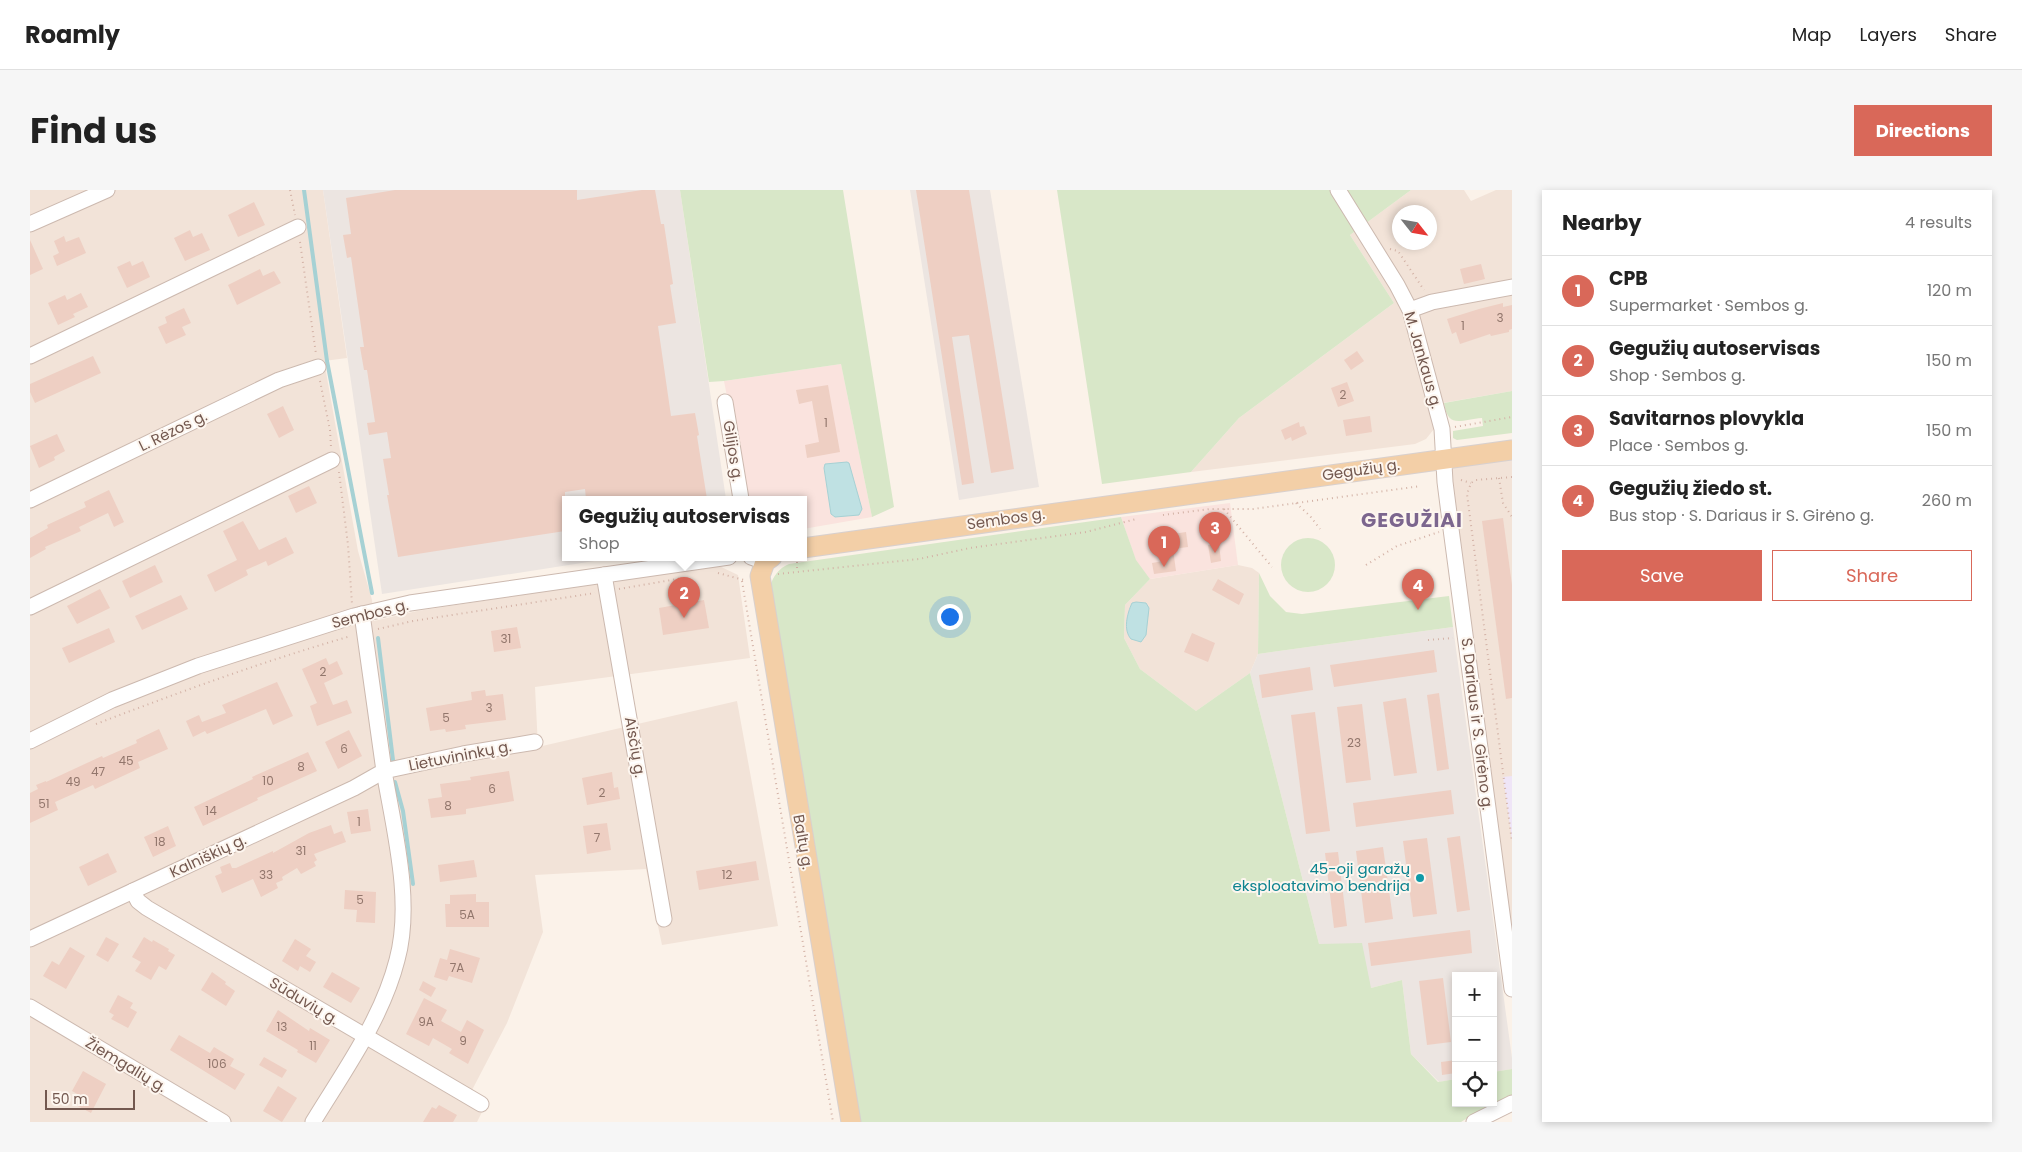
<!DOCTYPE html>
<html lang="en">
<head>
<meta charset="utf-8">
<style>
  body { margin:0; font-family:Poppins,sans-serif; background:#f6f6f6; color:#222 }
  .controls { position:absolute; right:15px; bottom:15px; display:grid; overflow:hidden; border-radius:0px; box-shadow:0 2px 8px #0003 }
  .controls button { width:45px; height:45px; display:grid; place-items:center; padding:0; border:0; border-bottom:1px solid #e0e0e0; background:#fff; color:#222; font:25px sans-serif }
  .compass { position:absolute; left:1362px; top:15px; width:45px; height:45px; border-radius:50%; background:#fff; box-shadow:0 2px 8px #0003; rotate:121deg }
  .scale { position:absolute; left:15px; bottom:12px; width:90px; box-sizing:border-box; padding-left:5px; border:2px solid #73584f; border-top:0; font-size:14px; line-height:18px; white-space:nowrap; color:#73584f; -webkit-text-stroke:4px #fdf6ef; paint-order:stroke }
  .you { position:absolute; left:919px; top:426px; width:18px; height:18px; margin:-12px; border:4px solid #fff; border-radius:50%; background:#1a73e8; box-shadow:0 0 0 8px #1a73e833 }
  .badge { display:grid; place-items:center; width:32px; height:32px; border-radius:50%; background:#d96859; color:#fff; font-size:16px; font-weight:700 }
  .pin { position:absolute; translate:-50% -41px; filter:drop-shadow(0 1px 2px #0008) }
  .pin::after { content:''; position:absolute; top:26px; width:18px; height:15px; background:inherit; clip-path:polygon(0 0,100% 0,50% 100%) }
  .popup { position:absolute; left:532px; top:306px; width:245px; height:65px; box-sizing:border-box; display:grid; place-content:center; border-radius:0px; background:#fff; filter:drop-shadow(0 1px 4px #0005); font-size:16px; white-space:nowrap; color:#767676 }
  .popup b { font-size:19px; color:#222 }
  .popup::after { content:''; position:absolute; left:50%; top:100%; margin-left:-10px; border:10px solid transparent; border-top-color:#fff }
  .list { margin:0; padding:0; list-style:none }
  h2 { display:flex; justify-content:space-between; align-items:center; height:65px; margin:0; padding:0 20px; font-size:21px }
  h2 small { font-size:16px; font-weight:400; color:#767676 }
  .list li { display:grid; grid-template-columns:32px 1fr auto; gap:15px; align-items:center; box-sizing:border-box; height:70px; padding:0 20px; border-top:1px solid #e0e0e0 }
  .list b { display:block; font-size:19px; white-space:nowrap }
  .list p { margin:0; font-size:16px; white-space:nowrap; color:#767676 }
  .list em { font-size:16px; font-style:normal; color:#767676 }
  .actions { display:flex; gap:10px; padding:15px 20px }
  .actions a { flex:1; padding:11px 0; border:1px solid #d96859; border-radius:0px; text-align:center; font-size:18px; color:#d96859 }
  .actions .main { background:#d96859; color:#fff }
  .icon { flex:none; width:28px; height:28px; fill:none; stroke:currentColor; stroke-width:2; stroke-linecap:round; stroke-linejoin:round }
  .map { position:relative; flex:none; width:1482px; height:932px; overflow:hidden; border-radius:0px }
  header { display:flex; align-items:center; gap:30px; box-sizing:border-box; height:70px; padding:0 25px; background:#fff; border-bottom:1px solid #e0e0e0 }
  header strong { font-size:24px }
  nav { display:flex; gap:28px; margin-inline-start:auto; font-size:18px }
  .intro { display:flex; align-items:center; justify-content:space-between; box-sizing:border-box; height:120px; padding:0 30px }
  h1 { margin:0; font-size:35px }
  .button { padding:12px 22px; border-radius:0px; background:#d96859; color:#fff; font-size:18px; font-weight:700 }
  main { display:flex; gap:30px; padding:0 30px }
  aside { flex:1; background:#fff; border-radius:0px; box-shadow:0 2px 8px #0003 }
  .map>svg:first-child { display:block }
  .residential { fill:#f2e3d8; fill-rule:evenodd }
  .commercial { fill:#fae3de }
  .industrial { fill:#ece5e1 }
  .education { fill:#efe5f7 }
  .green { fill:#d8e7c8 }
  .water { fill:#bfe1e3; stroke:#a6d1d4 }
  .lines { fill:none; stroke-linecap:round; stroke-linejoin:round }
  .stream { stroke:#a6d1d4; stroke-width:4 }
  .building { fill:#eecfc3 }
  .minor-casing { stroke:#ccb9af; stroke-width:17 }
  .major-casing { stroke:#d8d0ce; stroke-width:21 }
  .path { stroke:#d3b2a6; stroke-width:2; stroke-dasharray:1 4; stroke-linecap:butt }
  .minor { stroke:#fff; stroke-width:15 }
  .major { stroke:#f3cfa7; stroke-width:19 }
  .culture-dot { fill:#0f9aa8; stroke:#fdf6ef; stroke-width:2 }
  .labels { text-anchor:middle; stroke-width:4; stroke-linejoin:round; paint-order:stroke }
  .number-label { font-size:12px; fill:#92766c }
  .street-label { font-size:15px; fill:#73584f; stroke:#fdf6ef }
  .culture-label { font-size:15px; fill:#0d838f; stroke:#fdf6ef; text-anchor:end }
  .district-label { font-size:20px; font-weight:bold; letter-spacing:1px; fill:#7c668e; stroke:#fdf6ef }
</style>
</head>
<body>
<header>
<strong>Roamly</strong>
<nav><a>Map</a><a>Layers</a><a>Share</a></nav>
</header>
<div class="intro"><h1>Find us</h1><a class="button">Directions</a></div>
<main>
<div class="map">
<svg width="1482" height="932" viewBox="0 0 1482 932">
  <rect width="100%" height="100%" fill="#fbf2e9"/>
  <g class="residential">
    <polygon points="0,0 293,0 317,168 294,171 328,361 342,410 344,431 387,421 687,375 708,385 720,468 505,497 508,557 707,511 748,736 632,755 616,679 505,685 513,742 477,833 441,902 456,914 447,932 0,932"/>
    <path d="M1381,0H1434L1441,11L1466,0H1482V201L1401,215L1404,239L1396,249L1385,254L1161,282L1209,228L1364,113L1320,45ZM1370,22H1400V52H1370Z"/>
    <polygon points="1482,260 1482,799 1414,269"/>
    <polygon points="1208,375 1222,378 1229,383 1228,464 1220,483 1166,521 1110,479 1094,448 1095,415 1120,389"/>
  </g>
  <g class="commercial">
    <polygon points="811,174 842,327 773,339 773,309 717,309 694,191"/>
    <polygon points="1200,313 1208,375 1120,389 1106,371 1091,327"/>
  </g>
  <g class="industrial">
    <polygon points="293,0 650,0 696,309 535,309 535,367 590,367 352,404"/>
    <polygon points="880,0 960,0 1009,297 929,310"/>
    <polygon points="1423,437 1482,868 1482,879 1463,882 1463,786 1426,786 1426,889 1409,892 1381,864 1372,790 1341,798 1289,754 1220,483 1228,464"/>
  </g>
  <polygon class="education" points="1482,586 1482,650 1473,587"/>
  <g class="green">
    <polygon points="650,0 813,0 864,317 842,327 811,174 694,191 679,192"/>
    <polygon points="1027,0 1381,0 1320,45 1364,113 1209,228 1161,282 1072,294"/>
    <path d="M1482,201V243L1427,250L1423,248V241L1453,236L1452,228C1432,229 1418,240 1414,213Z"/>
    <path d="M1091,327L1106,370L1120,389L1095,415L1094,448L1110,479L1166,521L1220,483L1289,754L1332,753L1341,798L1372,790L1381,864L1408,892L1426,889V913H1463V882L1482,879V908L1450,920L1431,932H828L740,397C743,386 749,378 759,374Z"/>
    <circle cx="1278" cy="375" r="27"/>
    <polygon points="1229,383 1240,406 1256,422 1272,424 1419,406 1423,437 1228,464"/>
  </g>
  <g class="water">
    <polygon points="817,272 819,273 832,319 829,325 805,327 801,324 794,278 795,274"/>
    <path d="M1106,412L1116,413L1119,418L1116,445L1111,452L1101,449C1093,440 1097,424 1102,413Z"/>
  </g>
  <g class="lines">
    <g class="stream">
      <polyline points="274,0 297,171 342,403"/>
      <polyline points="348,448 363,570"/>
      <polyline points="365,592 373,621 383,694"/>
    </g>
  </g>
  <g class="building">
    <polygon points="365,0 547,0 547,10 612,0 625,0 631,34 634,34 643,94 640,95 646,133 628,136 641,226 665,223 669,245 667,246 677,309 556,309 555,299 535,302 535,341 368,367 357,305 359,305 353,269 361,268 357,242 339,245 337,233 345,232 337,180 334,180 330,157 334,157 321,67 317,68 313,45 321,44 316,8"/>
    <polygon points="886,0 939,0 984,279 961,283 939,145 922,147 944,293 932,295"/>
    <polygon points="224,12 235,35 208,47 198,25"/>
    <polygon points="160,40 163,47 172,43 180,60 155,71 144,48"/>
    <polygon points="34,46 36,52 49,47 56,63 27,76 23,66 29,63 24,51"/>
    <polygon points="0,50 13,79 0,85"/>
    <polygon points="100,71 102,76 113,71 120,87 97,98 87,77"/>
    <polygon points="1451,74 1455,89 1434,94 1430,79"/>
    <polygon points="230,79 233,86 244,81 251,93 207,115 198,95"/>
    <polygon points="51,103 58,117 43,124 45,127 28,135 18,113 35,105 37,110"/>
    <polygon points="1473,113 1473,117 1482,115 1482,139 1479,140 1479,142 1461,146 1460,144 1430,154 1426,142 1422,144 1417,129 1449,119"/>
    <polygon points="154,118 161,133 152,137 156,145 136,154 128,137 137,133 135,127"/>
    <polygon points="1327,161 1334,171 1321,180 1314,170"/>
    <polygon points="63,166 71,183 5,213 0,202 0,194"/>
    <polygon points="1317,192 1324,211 1308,217 1301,198"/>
    <polygon points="798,195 810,262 777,268 775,255 789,252 782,211 769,214 766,200"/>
    <polygon points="253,216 264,240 249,248 237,224"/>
    <polygon points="1340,226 1342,242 1316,246 1313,230"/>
    <polygon points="1269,232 1270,237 1274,236 1277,244 1262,251 1261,247 1255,250 1251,240"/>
    <polygon points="27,244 35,261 24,267 25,270 9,278 0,256"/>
    <polygon points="279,296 287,313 266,323 258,306"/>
    <polygon points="79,300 94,332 84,337 78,323 49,337 51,341 15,357 16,359 0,368 0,348 18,338 17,335 56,317 54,312"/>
    <polygon points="1473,328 1482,395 1482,508 1476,509 1452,331"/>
    <polygon points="213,331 229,360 256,347 264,363 238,376 236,371 216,380 218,385 185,402 177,385 207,370 193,341"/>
    <polygon points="1156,342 1158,357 1143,359 1146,381 1124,384 1122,373 1133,371 1130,346"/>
    <polygon points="1189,354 1191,371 1181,373 1178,355"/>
    <polygon points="125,375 133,392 100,408 92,391"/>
    <polygon points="1188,389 1214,404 1209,415 1182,400"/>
    <polygon points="70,399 80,418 47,434 37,416"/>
    <polygon points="151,405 158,419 112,440 105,426"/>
    <polygon points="674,410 679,438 633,445 629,418"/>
    <polygon points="487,437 491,458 464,462 461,441"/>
    <polygon points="79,438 85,452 39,473 32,458"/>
    <polygon points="1162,443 1185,453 1178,472 1154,462"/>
    <polygon points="1404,460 1407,482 1304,497 1300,475"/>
    <polygon points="296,468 299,475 307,471 313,484 294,493 303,515 317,510 322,523 287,536 280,516 287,513 272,479"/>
    <polygon points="1280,477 1283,500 1232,508 1229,485"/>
    <polygon points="247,492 263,526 243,535 236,519 177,544 175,541 163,547 156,531 169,525 172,532 196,523 192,515"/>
    <polygon points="455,500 456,506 473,504 476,530 435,535 436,539 416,542 415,539 400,541 396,518 442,510 441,502"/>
    <polygon points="1409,503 1419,579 1407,581 1397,505"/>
    <polygon points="1376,508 1387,583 1364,586 1353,512"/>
    <polygon points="1332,514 1341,590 1316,593 1307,517"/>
    <polygon points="1285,522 1300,641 1276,644 1261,525"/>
    <polygon points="129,539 138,559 108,572 110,578 65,599 63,595 25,612 28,620 0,633 0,603 8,599 6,595 16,591 16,592 72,566 73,568 107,553 106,550"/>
    <polygon points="319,540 332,566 308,579 295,552"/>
    <polygon points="278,562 287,581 227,608 228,610 173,636 164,617 223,589 222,587"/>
    <polygon points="479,581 484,611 436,619 436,624 401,628 398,609 412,607 410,594 441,590 440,587"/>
    <polygon points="582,582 584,598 588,597 590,609 557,615 552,588"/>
    <polygon points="1421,600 1424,624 1326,637 1323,613"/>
    <polygon points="338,619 341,641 321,644 317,622"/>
    <polygon points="577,633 581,660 557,664 553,636"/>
    <polygon points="301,635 304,644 312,641 316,652 284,664 287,670 284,672 286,676 271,684 267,678 252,687 253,690 246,693 248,698 231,707 223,689 192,703 185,686 192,683 190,677 200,673 202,678 206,678 243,661 243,663 279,643"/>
    <polygon points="138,636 146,656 123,667 114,647"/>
    <polygon points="1430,646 1440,720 1427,722 1417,648"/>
    <polygon points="1397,648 1407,724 1383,727 1373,651"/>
    <polygon points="1353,657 1363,729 1335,733 1326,661"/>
    <polygon points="1308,662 1317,736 1304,738 1295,663"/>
    <polygon points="78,663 87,682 58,696 49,677"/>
    <polygon points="444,670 447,687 410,692 408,675"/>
    <polygon points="726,671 729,690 669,700 666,681"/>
    <polygon points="315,700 346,702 345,733 326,732 327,720 314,719"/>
    <polygon points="446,704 446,712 459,712 459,737 416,737 415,714 420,714 420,705"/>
    <polygon points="1440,740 1442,763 1341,776 1338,753"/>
    <polygon points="76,747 89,754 78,772 66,765"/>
    <polygon points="114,747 122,752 123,750 139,759 138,761 145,765 136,780 129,776 121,790 105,781 111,772 102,767"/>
    <polygon points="265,749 281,759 276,766 286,772 280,782 270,776 268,781 252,771"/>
    <polygon points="40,757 55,766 36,799 13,786 22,771 29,775"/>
    <polygon points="420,759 450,768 442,793 419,786 417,791 404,787 410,768 417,770"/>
    <polygon points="182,782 196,792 195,794 205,801 196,816 171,800"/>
    <polygon points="302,782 330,798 321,813 293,797"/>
    <polygon points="1413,788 1421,852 1397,855 1389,791"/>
    <polygon points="393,791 406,798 401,807 389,800"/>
    <polygon points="88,805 103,813 100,818 107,822 98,838 81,829 84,825 79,822"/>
    <polygon points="394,808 417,820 411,831 431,842 437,830 454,840 438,874 419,863 422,859 403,848 399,856 376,844"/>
    <polygon points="248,820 279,841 280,838 300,850 286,873 267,862 268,860 236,841"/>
    <polygon points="149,845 180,863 184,857 204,869 200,876 215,884 205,900 140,860"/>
    <polygon points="234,867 257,880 252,888 229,875"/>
    <polygon points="1426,870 1426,883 1412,885 1411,872"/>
    <polygon points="53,881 76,894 61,923 44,914 49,905 42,901"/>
    <polygon points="248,896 267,908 252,932 233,921"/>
    <polygon points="409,915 427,925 423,932 393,932 402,917 406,919"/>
  </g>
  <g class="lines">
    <defs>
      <g id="minor">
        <polyline points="1308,0 1367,95 1380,120 1412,239 1415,292 1421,339 1482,799"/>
        <polyline points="0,34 77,0"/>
        <polyline points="1380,120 1402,112 1482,97"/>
        <polyline points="0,166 268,37"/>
        <polyline points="695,212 711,309"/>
        <polyline points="0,310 249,190 288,177"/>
        <polyline points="721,367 735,372"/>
        <polyline points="574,385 634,729"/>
        <polyline points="0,417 302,270"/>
        <polyline points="0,551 82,510 168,476 324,426 380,413 699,367"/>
        <polyline points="103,701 108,711 117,718 451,914"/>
        <polyline points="0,749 324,598 354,581 332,424"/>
        <polyline points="0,817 193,932"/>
        <path d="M283,932C314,881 352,829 367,770C383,712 364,640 354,581L433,564L505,552"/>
        <polyline points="1444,932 1482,913"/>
      </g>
      <g id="major">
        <polyline points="773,358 1482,260"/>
        <polyline points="742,367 735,372 730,386 821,932"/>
      </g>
    </defs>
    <use href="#minor" class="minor-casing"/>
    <use href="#major" class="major-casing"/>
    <g class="path">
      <polyline points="260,0 265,25"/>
      <polyline points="270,52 286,164"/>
      <polyline points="1360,59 1368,61 1394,100"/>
      <polyline points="290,191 300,240 301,257"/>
      <polyline points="1425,237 1482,227"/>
      <polyline points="309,282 318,355 322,414"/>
      <polyline points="1482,287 1446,290 1441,293 1437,304 1482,652"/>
      <polyline points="1469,288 1473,313 1482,327"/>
      <polyline points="1431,290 1441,293"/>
      <polyline points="1266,313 1280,326 1290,339"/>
      <polyline points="1194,319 1242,377"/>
      <polyline points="1133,325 1180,319 1223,319 1391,296"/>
      <polyline points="767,372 767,381"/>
      <polyline points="1336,375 1367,356 1409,342"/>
      <polyline points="688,383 714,390"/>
      <polyline points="748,384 889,369 940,358 1056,342 1106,329"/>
      <polyline points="712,391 803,932"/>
      <polyline points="589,399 653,388"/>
      <polyline points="348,439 383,431 565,403"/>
      <polyline points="1398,450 1423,448"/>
      <path d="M66,534C150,502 234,471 321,446"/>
    </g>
    <use href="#minor" class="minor"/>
    <use href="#major" class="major"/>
  </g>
  <circle class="culture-dot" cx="1390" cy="688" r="5"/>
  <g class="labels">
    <g class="number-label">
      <text x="1470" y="132">3</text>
      <text x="1433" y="140">1</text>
      <text x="1313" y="209">2</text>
      <text x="796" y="237">1</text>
      <text x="476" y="453">31</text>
      <text x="293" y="486">2</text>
      <text x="459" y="522">3</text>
      <text x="416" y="532">5</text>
      <text x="1324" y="557">23</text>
      <text x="314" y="563">6</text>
      <text x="96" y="575">45</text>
      <text x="271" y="581">8</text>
      <text x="68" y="586">47</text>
      <text x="238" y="595">10</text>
      <text x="43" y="596">49</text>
      <text x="462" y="603">6</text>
      <text x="572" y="607">2</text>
      <text x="14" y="618">51</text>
      <text x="418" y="620">8</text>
      <text x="181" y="625">14</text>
      <text x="329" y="636">1</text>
      <text x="567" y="652">7</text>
      <text x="130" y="656">18</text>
      <text x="271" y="665">31</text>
      <text x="236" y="689">33</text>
      <text x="697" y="689">12</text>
      <text x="330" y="714">5</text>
      <text x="437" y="729">5A</text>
      <text x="427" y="782">7A</text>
      <text x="396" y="836">9A</text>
      <text x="252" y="841">13</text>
      <text x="433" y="855">9</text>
      <text x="283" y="860">11</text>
      <text x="187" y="878">106</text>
    </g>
    <g class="street-label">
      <text transform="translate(1393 170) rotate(74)" y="5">M. Jankaus g.</text>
      <text transform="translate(143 241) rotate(-26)" y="5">L. Rėzos g.</text>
      <text transform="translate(703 261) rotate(81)" y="5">Gilijos g.</text>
      <text transform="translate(1331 280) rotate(-8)" y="5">Gegužių g.</text>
      <text transform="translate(976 329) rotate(-8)" y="5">Sembos g.</text>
      <text transform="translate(340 424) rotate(-14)" y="5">Sembos g.</text>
      <text transform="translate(1447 534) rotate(83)" y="5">S. Dariaus ir S. Girėno g.</text>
      <text transform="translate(605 557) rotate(80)" y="5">Aisčių g.</text>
      <text transform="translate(430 566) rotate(-11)" y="5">Lietuvininkų g.</text>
      <text transform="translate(773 652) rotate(80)" y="5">Baltų g.</text>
      <text transform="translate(178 666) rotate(-25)" y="5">Kalniškių g.</text>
      <text transform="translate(274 811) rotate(31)" y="5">Sūduvių g.</text>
      <text transform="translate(96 875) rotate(31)" y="5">Žiemgalių g.</text>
    </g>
    <g class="culture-label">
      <text x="1380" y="684">45-oji garažų<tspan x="1380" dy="17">eksploatavimo bendrija</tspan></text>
    </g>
    <g class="district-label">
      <text x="1382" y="337">GEGUŽIAI</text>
    </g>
  </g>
</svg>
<div class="controls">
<button>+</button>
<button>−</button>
<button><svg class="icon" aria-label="locate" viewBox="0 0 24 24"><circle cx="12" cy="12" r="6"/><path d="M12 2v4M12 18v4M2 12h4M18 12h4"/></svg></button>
</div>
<svg class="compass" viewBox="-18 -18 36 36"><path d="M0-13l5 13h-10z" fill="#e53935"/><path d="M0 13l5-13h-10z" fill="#767676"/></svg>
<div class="scale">50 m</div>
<div class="you"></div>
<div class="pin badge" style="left:1134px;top:377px">1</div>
<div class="pin badge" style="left:654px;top:428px">2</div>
<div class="popup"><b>Gegužių autoservisas</b>Shop</div>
<div class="pin badge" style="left:1185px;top:363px">3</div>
<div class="pin badge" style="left:1388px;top:420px">4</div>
</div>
<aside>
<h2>Nearby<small>4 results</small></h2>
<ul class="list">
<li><span class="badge">1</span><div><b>CPB</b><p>Supermarket · Sembos g.</p></div><em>120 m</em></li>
<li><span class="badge">2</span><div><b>Gegužių autoservisas</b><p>Shop · Sembos g.</p></div><em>150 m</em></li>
<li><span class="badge">3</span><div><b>Savitarnos plovykla</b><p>Place · Sembos g.</p></div><em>150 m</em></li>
<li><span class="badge">4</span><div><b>Gegužių žiedo st.</b><p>Bus stop · S. Dariaus ir S. Girėno g.</p></div><em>260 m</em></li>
</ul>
<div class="actions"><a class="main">Save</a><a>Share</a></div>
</aside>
</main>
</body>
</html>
